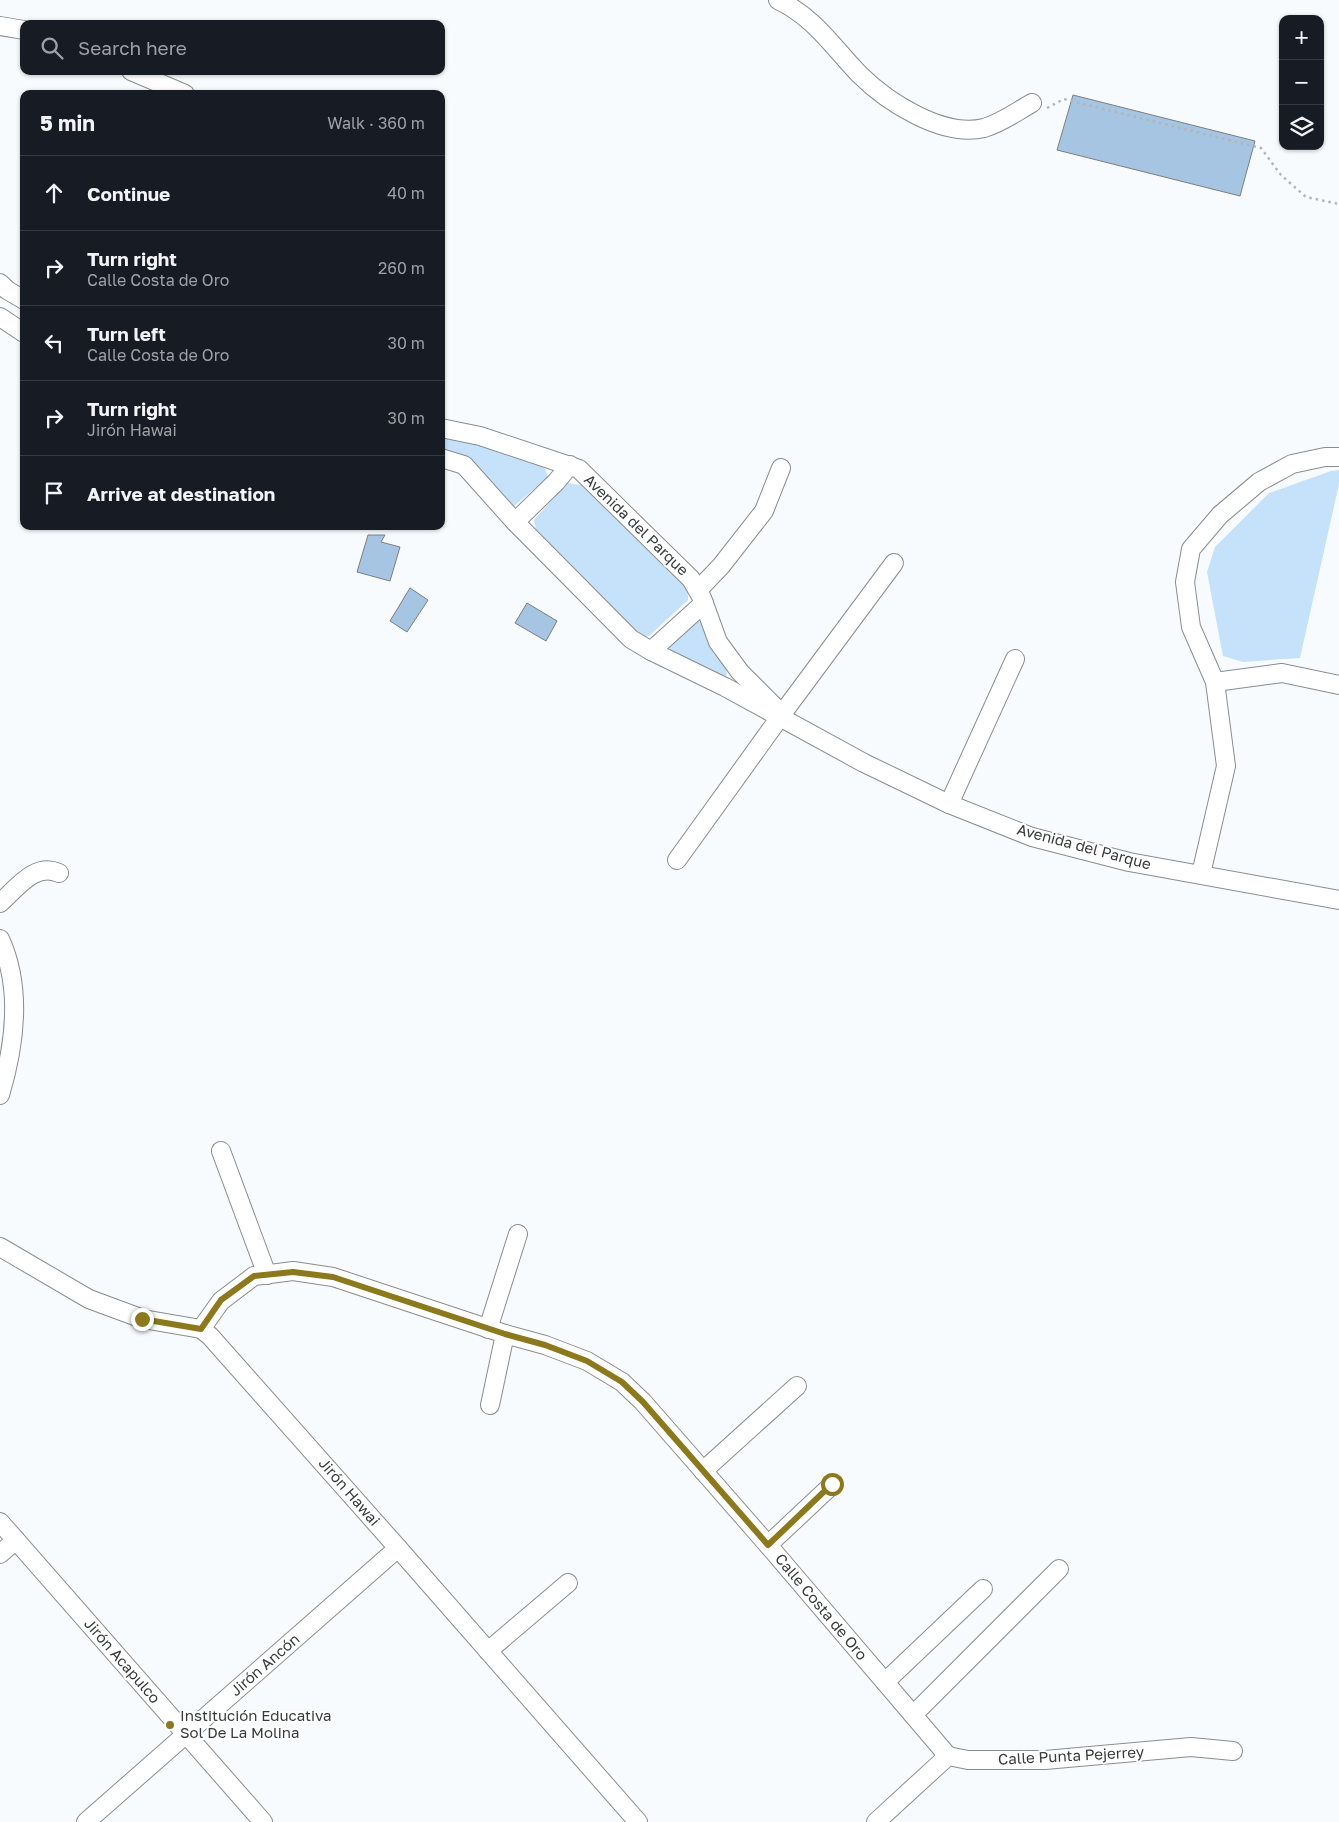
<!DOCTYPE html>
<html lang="en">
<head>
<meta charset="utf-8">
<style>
  body { margin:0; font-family:"Golos Text",sans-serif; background:#242831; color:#f1f3f6 }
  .controls { position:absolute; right:15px; top:15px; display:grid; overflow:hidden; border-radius:10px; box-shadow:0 1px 4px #0004 }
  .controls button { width:45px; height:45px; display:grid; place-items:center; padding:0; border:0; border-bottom:1px solid #363941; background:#171b24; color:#f1f3f6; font:25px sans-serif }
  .stop { position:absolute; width:15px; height:15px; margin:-11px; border:4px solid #8c791e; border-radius:50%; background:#fff }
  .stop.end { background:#8c791e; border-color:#fff; box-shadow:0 1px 5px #0008 }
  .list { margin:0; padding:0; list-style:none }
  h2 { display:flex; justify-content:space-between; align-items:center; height:65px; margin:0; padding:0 20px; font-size:21px }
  h2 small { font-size:16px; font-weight:400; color:#9ea1a6 }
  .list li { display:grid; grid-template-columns:32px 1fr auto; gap:15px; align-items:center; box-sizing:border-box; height:75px; padding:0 20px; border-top:1px solid #363941 }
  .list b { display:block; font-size:19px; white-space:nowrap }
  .list p { margin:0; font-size:16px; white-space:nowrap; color:#9ea1a6 }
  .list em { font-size:16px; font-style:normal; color:#9ea1a6 }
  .icon { flex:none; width:28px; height:28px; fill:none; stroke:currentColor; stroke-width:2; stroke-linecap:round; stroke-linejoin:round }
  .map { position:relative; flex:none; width:1339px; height:1822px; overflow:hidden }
  .search { position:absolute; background:#171b24; box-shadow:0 1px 4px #0004; left:20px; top:20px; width:425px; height:55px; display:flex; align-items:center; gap:12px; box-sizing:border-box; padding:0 18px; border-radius:10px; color:#9ea1a6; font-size:19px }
  .panel { position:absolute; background:#171b24; box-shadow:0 1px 4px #0004; left:20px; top:90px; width:425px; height:440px; border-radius:10px }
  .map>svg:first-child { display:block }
  .green { fill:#c6e1fa }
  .building { fill:#a5c5e2; stroke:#7b7f82 }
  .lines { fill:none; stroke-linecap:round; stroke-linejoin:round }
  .minor-casing { stroke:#898d90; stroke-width:20 }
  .path { stroke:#b2b5b8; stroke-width:2.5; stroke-dasharray:2.5 4; stroke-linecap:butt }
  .minor { stroke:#fff; stroke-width:18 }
  .route { stroke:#8c791e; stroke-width:6 }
  .poi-dot { fill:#8c791e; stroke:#fff; stroke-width:2 }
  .labels { text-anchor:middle; stroke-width:4; stroke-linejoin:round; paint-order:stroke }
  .street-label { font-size:15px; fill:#383a3b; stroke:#fff }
  .poi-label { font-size:15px; fill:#383a3b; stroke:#fff; text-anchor:start }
</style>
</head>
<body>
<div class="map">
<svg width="1339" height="1822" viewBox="0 0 1339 1822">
  <rect width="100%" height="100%" fill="#f7fbfe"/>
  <g class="green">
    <polygon points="441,436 489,448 544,466 548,477 513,507 476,467 458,454 441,451"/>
    <polygon points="1339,470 1339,484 1300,658 1243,662 1223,656 1207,572 1215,547 1269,493 1331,471"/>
    <polygon points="567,483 581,485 688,588 688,600 649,636 642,638 536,530 534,520"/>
    <path d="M695,618L701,619C705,632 705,641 714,654C720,661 726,664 727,674L724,678L670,650L669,644Z"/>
  </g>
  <g class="building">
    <polygon points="1073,95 1255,141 1240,196 1057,150"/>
    <polygon points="368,535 385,535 381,542 400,547 390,581 357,572"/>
    <polygon points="410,588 428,600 407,632 390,621"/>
    <polygon points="527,603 557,621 546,641 515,623"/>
  </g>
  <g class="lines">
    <defs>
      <g id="minor">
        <path d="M778,0C814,17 833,47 859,74C887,102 943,138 984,128C1001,123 1016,112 1032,103"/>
        <polyline points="0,26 24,30"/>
        <polyline points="131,71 185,94"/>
        <polyline points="0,283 7,290 24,300"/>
        <polyline points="0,317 24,333"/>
        <polyline points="441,428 480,436 579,469 691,579 702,598 718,642 740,672 777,709"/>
        <polyline points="441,458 464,465 515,522 631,639 651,651 725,687 864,763 949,804 1032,837 1129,862 1339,900"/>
        <polyline points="515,522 556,482 570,465"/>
        <polyline points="698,590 721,566 764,511 781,468"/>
        <polyline points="651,651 704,603"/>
        <polyline points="1215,682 1282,673 1339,685"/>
        <polyline points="782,714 894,563"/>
        <polyline points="949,804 1015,659"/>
        <polyline points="677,860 780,717"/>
        <polyline points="1201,874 1226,766 1215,682 1191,627 1185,582 1191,549 1220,515 1259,482 1292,464 1325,457 1339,457"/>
        <path d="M0,903C17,888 35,862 59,873"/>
        <path d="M0,939C22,987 15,1045 0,1095"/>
        <polyline points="221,1151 267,1275"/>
        <polyline points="0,1247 89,1299 143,1319 201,1329 210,1336 398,1548 638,1822"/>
        <polyline points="201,1329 221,1301 254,1276 293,1271 333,1277 505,1334 545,1345 587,1361 622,1382 643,1402 768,1545 948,1756"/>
        <polyline points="488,1329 518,1234"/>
        <polyline points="490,1405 505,1334"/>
        <polyline points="703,1471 797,1386"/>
        <polyline points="0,1522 263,1822"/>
        <polyline points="768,1545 833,1484"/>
        <polyline points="0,1554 16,1540"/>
        <polyline points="488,1651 568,1583"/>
        <polyline points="885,1682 983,1589"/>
        <polyline points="913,1715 1059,1569"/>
        <polyline points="86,1822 398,1548"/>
        <polyline points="876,1822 948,1756 968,1760 1045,1760 1191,1747 1233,1751"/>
      </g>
    </defs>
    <use href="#minor" class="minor-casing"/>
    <polyline class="path" points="1047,108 1064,99 1261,148 1281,175 1306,197 1339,204"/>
    <use href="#minor" class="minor"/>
  </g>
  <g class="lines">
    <polyline class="route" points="142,1319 201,1329 221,1300 254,1276 293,1272 333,1277 505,1334 545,1345 587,1361 622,1382 643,1402 768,1545 832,1484"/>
  </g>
  <circle class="poi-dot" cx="170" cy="1725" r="5"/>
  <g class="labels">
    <g class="street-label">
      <text transform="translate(636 525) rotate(44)" y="5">Avenida del Parque</text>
      <text transform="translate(1084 847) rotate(15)" y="5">Avenida del Parque</text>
      <text transform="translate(349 1492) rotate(49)" y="5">Jirón Hawai</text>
      <text transform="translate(821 1607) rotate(50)" y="5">Calle Costa de Oro</text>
      <text transform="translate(122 1661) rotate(49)" y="5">Jirón Acapulco</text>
      <text transform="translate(265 1665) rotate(-41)" y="5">Jirón Ancón</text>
      <text transform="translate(1071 1756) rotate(-3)" y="5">Calle Punta Pejerrey</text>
    </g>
    <g class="poi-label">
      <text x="180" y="1721">Institución Educativa<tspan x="180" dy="17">Sol De La Molina</tspan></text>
    </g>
  </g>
</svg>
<div class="controls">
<button>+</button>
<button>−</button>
<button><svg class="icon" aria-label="layers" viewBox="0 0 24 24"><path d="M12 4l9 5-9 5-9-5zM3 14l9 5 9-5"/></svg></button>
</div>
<div class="stop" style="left:832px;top:1484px"></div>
<div class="stop end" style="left:142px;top:1319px"></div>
<div class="search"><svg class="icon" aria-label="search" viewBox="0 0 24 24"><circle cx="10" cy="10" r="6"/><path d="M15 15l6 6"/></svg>Search here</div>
<section class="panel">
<h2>5 min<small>Walk · 360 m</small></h2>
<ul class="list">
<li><svg class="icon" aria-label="ahead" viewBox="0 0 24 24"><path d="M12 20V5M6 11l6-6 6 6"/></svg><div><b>Continue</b></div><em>40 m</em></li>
<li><svg class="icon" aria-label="right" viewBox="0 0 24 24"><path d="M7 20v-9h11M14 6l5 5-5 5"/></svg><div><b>Turn right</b><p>Calle Costa de Oro</p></div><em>260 m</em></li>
<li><svg class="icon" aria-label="left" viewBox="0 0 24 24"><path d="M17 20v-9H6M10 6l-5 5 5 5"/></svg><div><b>Turn left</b><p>Calle Costa de Oro</p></div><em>30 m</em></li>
<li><svg class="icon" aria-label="right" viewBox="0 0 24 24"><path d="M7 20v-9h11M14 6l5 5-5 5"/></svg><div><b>Turn right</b><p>Jirón Hawai</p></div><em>30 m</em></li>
<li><svg class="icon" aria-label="arrive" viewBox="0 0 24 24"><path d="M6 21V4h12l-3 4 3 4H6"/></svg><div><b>Arrive at destination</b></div></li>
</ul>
</section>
</div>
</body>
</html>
